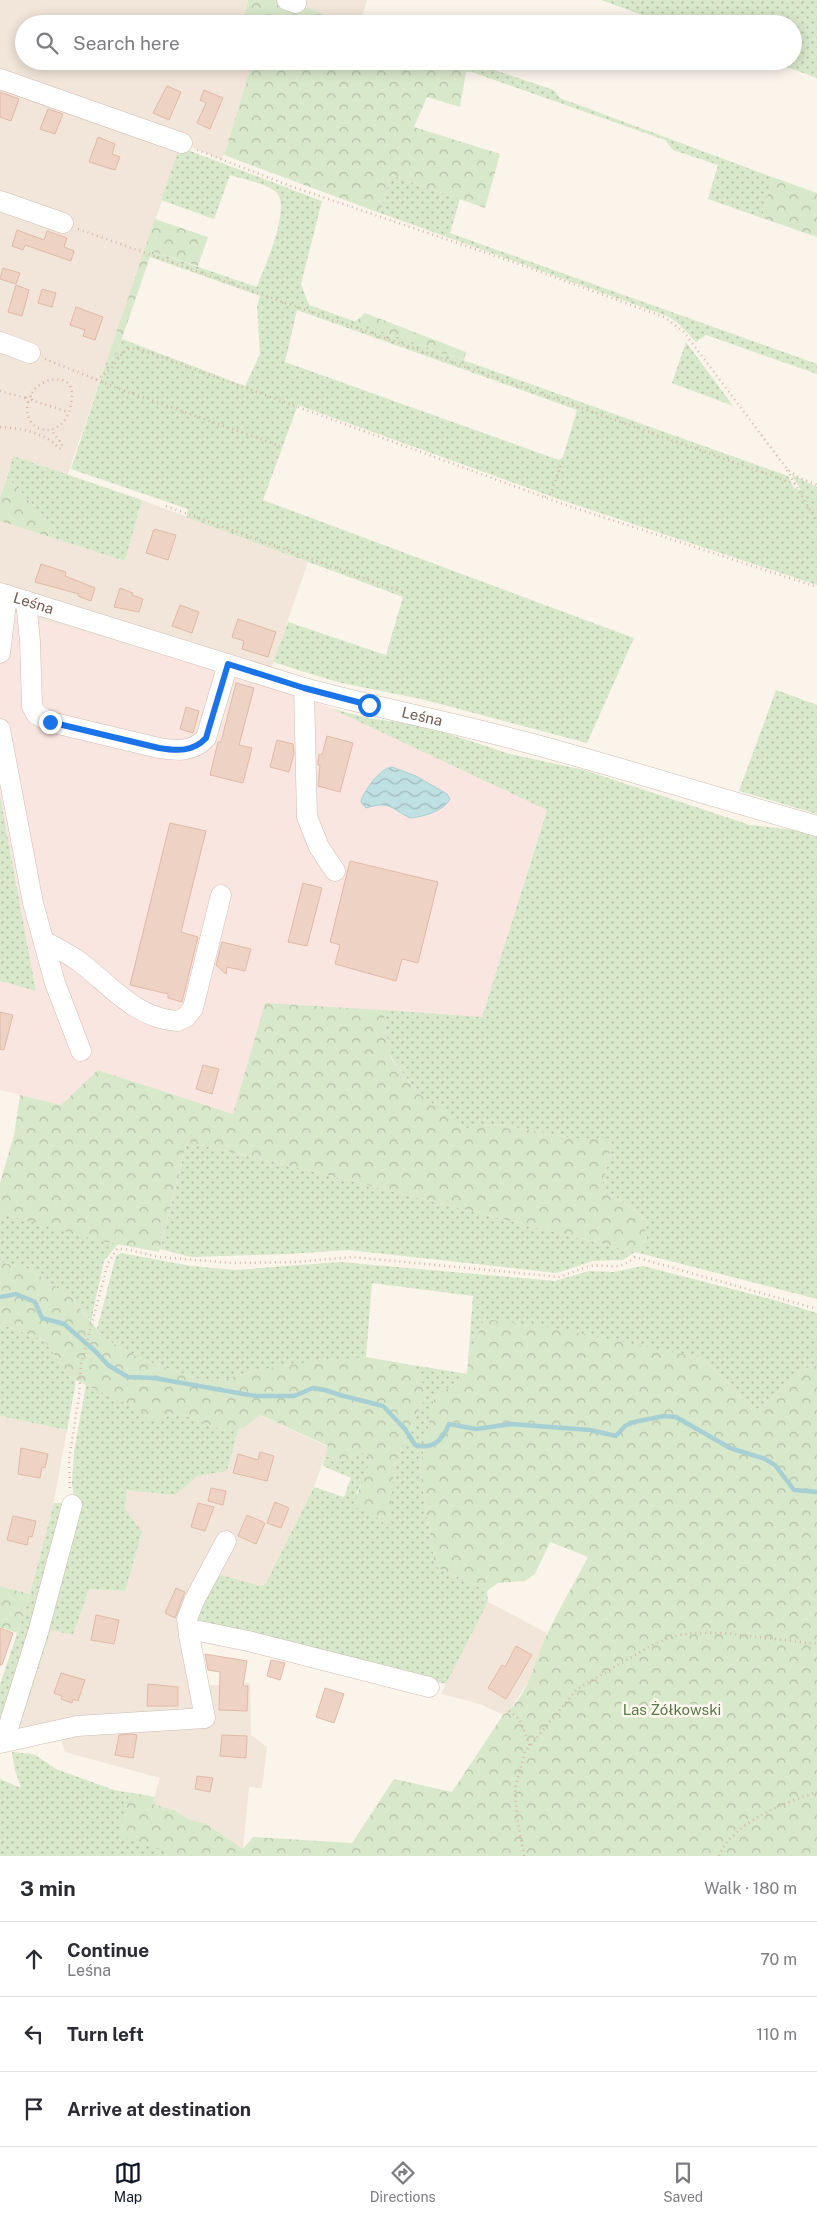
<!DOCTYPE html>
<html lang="en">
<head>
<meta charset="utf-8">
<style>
  body { margin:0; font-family:"Public Sans",sans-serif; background:#f2f2f3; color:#2b2b33 }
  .stop { position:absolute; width:15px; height:15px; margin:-11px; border:4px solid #1a73e8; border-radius:50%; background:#fff }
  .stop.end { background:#1a73e8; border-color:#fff; box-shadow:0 1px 5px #0008 }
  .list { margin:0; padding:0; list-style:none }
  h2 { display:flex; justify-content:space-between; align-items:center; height:65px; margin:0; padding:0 20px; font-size:21px }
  h2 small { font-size:16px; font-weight:400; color:#7c7c81 }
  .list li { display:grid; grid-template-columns:32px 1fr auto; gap:15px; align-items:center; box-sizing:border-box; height:75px; padding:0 20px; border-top:1px solid #e1e1e2 }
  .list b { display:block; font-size:19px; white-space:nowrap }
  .list p { margin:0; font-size:16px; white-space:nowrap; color:#7c7c81 }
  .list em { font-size:16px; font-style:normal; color:#7c7c81 }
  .icon { flex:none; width:28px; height:28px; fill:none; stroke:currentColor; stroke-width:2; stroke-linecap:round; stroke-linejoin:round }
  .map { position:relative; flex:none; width:817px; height:1856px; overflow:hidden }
  .search { position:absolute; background:#fff; box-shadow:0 2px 12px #0003; left:15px; right:15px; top:15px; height:55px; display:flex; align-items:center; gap:12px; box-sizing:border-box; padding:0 18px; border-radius:28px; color:#7c7c81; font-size:19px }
  .sheet { height:290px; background:#fff }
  nav { display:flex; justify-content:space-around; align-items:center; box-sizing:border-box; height:70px; border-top:1px solid #e1e1e2; background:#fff; font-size:14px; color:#7c7c81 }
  nav a { display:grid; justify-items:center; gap:2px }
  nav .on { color:#111827 }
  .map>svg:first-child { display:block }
  .residential { fill:#f2e5da }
  .commercial { fill:#fae6e0 }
  .grass { fill:url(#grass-dots); fill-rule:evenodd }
  .forest { fill:url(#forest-crowns) }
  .water { fill:url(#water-waves); stroke:#a7d0d5 }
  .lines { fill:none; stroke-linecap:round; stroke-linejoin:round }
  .stream { stroke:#a7d0d5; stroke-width:4.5 }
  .building { fill:#eed3c4; stroke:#e0b9a6 }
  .minor-casing { stroke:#cdbcb1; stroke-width:21 }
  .path { stroke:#d4b6a7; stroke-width:2.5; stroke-dasharray:1 4; stroke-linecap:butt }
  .minor { stroke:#fff; stroke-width:20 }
  .route { stroke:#1a73e8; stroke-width:6 }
  .labels { text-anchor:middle; stroke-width:5; stroke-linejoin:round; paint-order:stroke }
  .street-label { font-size:15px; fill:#745a4f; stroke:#fef8f1 }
  .park-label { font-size:15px; fill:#597948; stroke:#fef8f1 }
</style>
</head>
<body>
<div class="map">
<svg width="817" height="1856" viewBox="0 0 817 1856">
  <defs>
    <pattern id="grass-dots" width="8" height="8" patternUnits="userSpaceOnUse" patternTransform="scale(1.25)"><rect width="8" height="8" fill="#d8e8ca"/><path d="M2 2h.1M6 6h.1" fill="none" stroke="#b4bfa6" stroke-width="1.8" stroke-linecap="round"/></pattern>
    <pattern id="forest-crowns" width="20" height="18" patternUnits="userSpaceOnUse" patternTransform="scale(1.25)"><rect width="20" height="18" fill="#d8e8ca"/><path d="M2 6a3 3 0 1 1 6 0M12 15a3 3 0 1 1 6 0" fill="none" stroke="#b4bfa6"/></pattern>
    <pattern id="water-waves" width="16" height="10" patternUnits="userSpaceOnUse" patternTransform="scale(1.25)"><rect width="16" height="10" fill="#c0e1e4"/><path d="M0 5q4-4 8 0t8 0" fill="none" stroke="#a1b9bb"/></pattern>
  </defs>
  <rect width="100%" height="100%" fill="#fbf4eb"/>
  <g class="residential">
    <polygon points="0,0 248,0 243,24 24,24 24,61 235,61 234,67 251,69 222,160 182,143 67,476 13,456 0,497"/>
    <polygon points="286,0 367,0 360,24 349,24"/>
    <polygon points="142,500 308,562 266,683 0,609 0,521 125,561"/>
    <polygon points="259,1415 328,1447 314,1487 266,1583 261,1586 194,1601 198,1686 250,1683 251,1735 267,1747 262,1788 249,1787 243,1849 205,1823 189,1820 176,1811 152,1804 160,1778 65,1752 58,1729 18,1733 51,1630 73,1635 89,1589 124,1591 142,1533 125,1509 127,1490 175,1495 198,1476 227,1471 239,1428 245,1426"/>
    <polygon points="0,1416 67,1430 52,1511 30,1594 0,1586"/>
    <polygon points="488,1602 547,1633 530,1679 509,1711 503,1715 480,1704 441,1694"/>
  </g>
  <polygon class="commercial" points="0,609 266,683 330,708 547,809 482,1017 233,1114 99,1070 61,1105 0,1090 0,981 36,991 0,796"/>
  <g class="grass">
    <polygon points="601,0 817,0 817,78 770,61 793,61 793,24 667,24"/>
    <polygon points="473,63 554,90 560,98 772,177 762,218 708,199 718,165 673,150 665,140 472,72 466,72"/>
    <path d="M180,147L322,201L301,284L309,305L788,476L794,488L801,490L791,474L817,487V585L561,500L298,405L263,500L634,638L587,743L421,699L337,682L273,662L288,622L386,655L403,597L186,517L188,509L71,469L104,369L117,353L122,339L245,386L260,354L257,306L260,296L150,257L152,251L257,287C264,268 291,209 277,193C269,184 242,179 230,175L214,219L161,200ZM297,310L577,410L563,457L559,460L285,362Z"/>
    <polygon points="391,175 460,199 450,233 817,364 817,374 706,335 696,342 678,323 667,316 380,213"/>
    <polygon points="686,342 733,406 672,383"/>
    <polygon points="13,456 142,500 125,561 56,539 35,507 7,477"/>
    <polygon points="776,690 817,705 817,814 739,791"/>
    <polygon points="330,708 368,718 424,726 510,754 584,770 750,825 795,830 817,836 817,1299 639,1253 646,1238 642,1216 602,1187 613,1138 571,1138 497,1124 467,1129 417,1092 390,1056 383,1010 482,1017 547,810"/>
    <polygon points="0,796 36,991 0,981"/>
    <polygon points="187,1142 295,1167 635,1252 623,1260 593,1261 557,1273 349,1250 288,1254 191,1257 160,1249"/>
    <polygon points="0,1213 118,1244 104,1261 91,1321 71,1297 29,1269 0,1262"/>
    <polygon points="121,1253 191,1266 235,1270 340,1262 555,1281 589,1271 613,1272 643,1266 771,1299 817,1313 817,1366 811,1365 756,1410 702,1358 484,1319 468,1360 473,1296 372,1283 366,1357 258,1370 209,1383 141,1359 104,1338 97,1329 116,1256"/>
    <polygon points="0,1324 44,1340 71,1378 76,1381 67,1430 0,1416"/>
    <polygon points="412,1365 462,1373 460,1380 434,1398 420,1468 435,1566 487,1591 488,1602 446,1684 353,1661 193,1627 213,1573 261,1586 266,1583 314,1487 344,1497 351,1478 323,1466 325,1456 347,1460 358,1452 366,1453 371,1457 366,1476 356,1493 374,1514 388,1527 394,1466 427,1392"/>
    <polygon points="86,1385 143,1411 164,1418 175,1412 224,1430 239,1428 227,1471 198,1476 175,1495 127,1490 125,1509 142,1532 125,1591 89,1589 73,1635 51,1630 18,1733 11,1735 76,1507 72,1484 74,1452"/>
    <polygon points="54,1503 66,1503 0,1732 0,1685 30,1594"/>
    <polygon points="12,1752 34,1754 56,1769 114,1790 139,1794 128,1798 158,1848 178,1856 0,1856 0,1779 21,1788 15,1770"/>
  </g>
  <g class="forest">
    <polygon points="248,0 277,0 297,8 303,6 349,24 243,24"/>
    <polygon points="235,61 473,63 466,72 460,107 427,97 414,127 500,154 485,208 391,175 380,213 224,155 250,70 234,68"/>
    <polygon points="772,177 817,193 817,237 762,218"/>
    <polygon points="155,219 208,237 198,266 152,251 117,353 104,369"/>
    <polygon points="365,313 466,352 464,360 355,322"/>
    <polygon points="7,477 35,507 56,539 0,521 0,497"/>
    <polygon points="265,1003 383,1010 390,1057 417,1092 467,1128 497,1124 571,1138 613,1138 602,1187 642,1216 647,1238 639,1253 295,1167 187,1142 159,1252 96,1240 0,1213 0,1183 14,1135 20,1095 61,1105 98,1070 233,1114"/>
    <path d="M0,1262L29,1269L71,1297L104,1338L141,1359L209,1383L258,1370L316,1361L366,1357L412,1365L427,1392L394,1466L389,1528L374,1514L355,1507C357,1489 366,1475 371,1458L366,1453L358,1452L347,1460L325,1456L328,1446L260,1415L243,1428L224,1430L175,1412L164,1418L148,1420L142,1411L71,1378L44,1340L0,1324Z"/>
    <path d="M484,1319L554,1328L702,1358L756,1410L811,1365L817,1366V1856H178L118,1835L128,1798L139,1794L155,1797L153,1804L176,1811L189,1820L205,1823L243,1849L253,1837L352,1843L394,1779L452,1792L503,1715C529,1698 535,1658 548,1632C560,1607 575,1582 588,1557L550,1542L535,1574L525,1581L498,1583L487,1591L435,1566L420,1468L434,1398L460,1380L462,1373L467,1374L468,1360Z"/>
    <polygon points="0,1586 30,1594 17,1633 0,1627"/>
  </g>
  <path class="water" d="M392,767L416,776L447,794L450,799C444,811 423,817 410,818C391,809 391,800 366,808L361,802L362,798C368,787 379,769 392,767Z"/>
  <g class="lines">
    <path class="stream" d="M0,1297L16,1294L35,1302L42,1318L64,1324L96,1352L108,1365L128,1377L154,1378L255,1396H294L313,1388L325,1390L340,1395L383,1406L405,1429L415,1445C433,1450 443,1440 449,1424L476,1429L511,1424L590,1430L616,1436L625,1426L634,1422L664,1416L676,1417L730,1448L765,1459L775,1465L794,1490L817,1492"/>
  </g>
  <g class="building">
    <polygon points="167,86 181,92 169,120 153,113"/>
    <polygon points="204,90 223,98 210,129 197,123 206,103 200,100"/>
    <polygon points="0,92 19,99 11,121 0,117"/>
    <polygon points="48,109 63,114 55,134 40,129"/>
    <polygon points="98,137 115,144 112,154 120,157 115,170 89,162"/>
    <polygon points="17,230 44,240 47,231 67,238 64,247 74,251 71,261 25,245 23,250 12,246"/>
    <polygon points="3,268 20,273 16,284 0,279"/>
    <polygon points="16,285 29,290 22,316 8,312"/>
    <polygon points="42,289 56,293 52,307 38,303"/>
    <polygon points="76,307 103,317 95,340 83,336 85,330 70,325"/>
    <polygon points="154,529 176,535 168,560 146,553"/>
    <polygon points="41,564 66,572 65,576 95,588 91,601 78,596 79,594 35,582"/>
    <polygon points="120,588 133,593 132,595 143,599 139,612 114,607"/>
    <polygon points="180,605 199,612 192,633 172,626"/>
    <polygon points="238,619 276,632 268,657 242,649 244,641 232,637"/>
    <polygon points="236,683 254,688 239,745 252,748 243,783 210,775 218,742 221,742"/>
    <polygon points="186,707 199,711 193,733 180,729"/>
    <polygon points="327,736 353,743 340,792 318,786 320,765 318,765 318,761 319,754 322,755"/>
    <polygon points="277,740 293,744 294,753 289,772 270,767"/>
    <polygon points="170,823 206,831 181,932 198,937 182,1002 168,998 168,994 130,985"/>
    <polygon points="350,861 438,882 418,963 402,959 396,981 335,964 340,945 330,942"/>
    <polygon points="303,883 322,888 307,946 288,942"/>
    <polygon points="222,942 251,949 245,971 227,967 226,974 216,965"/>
    <polygon points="0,1012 13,1015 4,1050 0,1049"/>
    <polygon points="203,1065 219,1069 212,1094 196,1089"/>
    <polygon points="21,1448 48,1454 45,1468 42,1467 40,1478 18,1474"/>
    <polygon points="260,1452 274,1456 267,1481 233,1473 238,1454 258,1460"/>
    <polygon points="211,1488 226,1491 223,1505 208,1501"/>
    <polygon points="275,1502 289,1508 281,1528 267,1523"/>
    <polygon points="198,1503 214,1507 205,1531 191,1527"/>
    <polygon points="247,1515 265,1523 256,1544 238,1536"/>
    <polygon points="13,1516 36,1521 32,1537 29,1536 27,1545 7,1540"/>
    <polygon points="176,1588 185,1592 175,1618 165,1613"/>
    <polygon points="96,1615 119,1620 114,1644 91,1640"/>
    <polygon points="0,1628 13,1633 2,1665 0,1665"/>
    <polygon points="516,1646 532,1655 506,1699 488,1688 502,1665 505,1667"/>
    <polygon points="205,1654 247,1661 243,1686 248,1686 247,1711 219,1710 220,1672 208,1670"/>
    <polygon points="271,1660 285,1663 280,1680 267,1676"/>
    <polygon points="61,1673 85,1680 78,1701 73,1699 72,1703 61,1699 62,1696 54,1693"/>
    <polygon points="148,1684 178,1687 178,1706 147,1706"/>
    <polygon points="325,1688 344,1694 334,1723 316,1717"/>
    <polygon points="132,1734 137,1735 133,1758 115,1755 119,1735"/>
    <polygon points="222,1735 247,1736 246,1758 220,1756"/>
    <polygon points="197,1776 213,1778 210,1792 195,1789"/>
  </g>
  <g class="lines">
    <defs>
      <g id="minor">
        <polyline points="287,0 296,3"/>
        <polyline points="0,79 182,143"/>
        <polyline points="0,201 63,223"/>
        <polyline points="0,342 30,353"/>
        <path id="s1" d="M0,593L304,688C377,708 452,722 525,742C623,768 720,799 817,826"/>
        <path d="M26,601L30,641L32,706L36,714L50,722L159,748C177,751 193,752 206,738L228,664"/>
        <polyline points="0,653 7,595"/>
        <polyline points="304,688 307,817 319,847 335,871"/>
        <polyline points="0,729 33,903 55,983 81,1051"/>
        <path d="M44,941C55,947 67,953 77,960C110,984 134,1018 177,1021L186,1017L193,1008L221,895"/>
        <polyline points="189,1635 187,1619 194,1601 226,1541"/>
        <polyline points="4,1741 39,1629 72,1505"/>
        <polyline points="0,1743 77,1726 205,1718 189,1635 199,1631 248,1641 429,1687"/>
      </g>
    </defs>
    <use href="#minor" class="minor-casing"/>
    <g class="path">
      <polyline points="197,150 293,187 513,262 664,317 683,331 787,469 800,478 817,485"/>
      <polyline points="78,229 795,484"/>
      <polyline points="45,359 120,389 280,446"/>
      <path d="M96,380C104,375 110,370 115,363C124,351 126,346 142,350L563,504L817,587"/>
      <polyline points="0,391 25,398"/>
      <circle cx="29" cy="399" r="3"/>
      <polyline points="31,400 68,412"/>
      <path d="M28,402C20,436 70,445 72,395C73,371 37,377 30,397"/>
      <path d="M0,427C18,428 36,431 51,441C55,444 57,447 61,449L62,444L52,431"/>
      <polyline points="787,470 817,522"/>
      <polyline points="545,497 551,493 562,462"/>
      <polyline points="166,506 405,593"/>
      <path d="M70,1488L69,1460L79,1396L81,1364L108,1263L117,1249H125L159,1257L233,1263L295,1262L353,1257L560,1277C570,1273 580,1269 590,1266C609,1263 616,1273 635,1257L817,1309"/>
      <polyline points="509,1711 520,1720 530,1746"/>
      <polyline points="524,1856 517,1818 515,1788 525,1752 577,1689 654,1644 675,1636 693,1633 723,1633 817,1644"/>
      <path d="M719,1856C733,1822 784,1803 817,1792"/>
    </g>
    <use href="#minor" class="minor"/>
  </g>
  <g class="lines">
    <path class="route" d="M50,722L159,748C177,751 193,752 206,738L228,664L304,688L369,705"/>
  </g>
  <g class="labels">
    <g class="street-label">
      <text dy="5" stroke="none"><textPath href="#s1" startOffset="35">Leśna</textPath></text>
      <text dy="5" stroke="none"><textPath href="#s1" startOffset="440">Leśna</textPath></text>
    </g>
    <g class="park-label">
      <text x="672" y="1715">Las Żółkowski</text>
    </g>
  </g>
</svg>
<div class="stop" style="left:369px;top:705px"></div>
<div class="stop end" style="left:50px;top:722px"></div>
<div class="search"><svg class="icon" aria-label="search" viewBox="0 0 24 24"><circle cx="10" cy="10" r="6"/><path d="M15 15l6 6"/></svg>Search here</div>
</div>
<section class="sheet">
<h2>3 min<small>Walk · 180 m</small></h2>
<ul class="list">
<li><svg class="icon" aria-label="ahead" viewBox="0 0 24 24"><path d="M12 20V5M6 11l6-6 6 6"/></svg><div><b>Continue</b><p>Leśna</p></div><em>70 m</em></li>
<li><svg class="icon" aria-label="left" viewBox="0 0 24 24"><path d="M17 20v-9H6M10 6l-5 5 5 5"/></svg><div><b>Turn left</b></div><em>110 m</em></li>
<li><svg class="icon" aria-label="arrive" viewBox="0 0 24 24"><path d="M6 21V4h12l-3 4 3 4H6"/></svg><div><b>Arrive at destination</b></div></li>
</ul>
</section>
<nav>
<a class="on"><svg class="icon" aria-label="map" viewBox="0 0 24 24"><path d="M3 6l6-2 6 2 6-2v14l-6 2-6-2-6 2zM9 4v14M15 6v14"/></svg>Map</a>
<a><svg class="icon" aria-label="directions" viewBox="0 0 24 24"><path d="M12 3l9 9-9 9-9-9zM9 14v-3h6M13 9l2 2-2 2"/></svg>Directions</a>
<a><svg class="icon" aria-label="saved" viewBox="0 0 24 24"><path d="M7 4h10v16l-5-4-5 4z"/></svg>Saved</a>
</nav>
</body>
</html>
